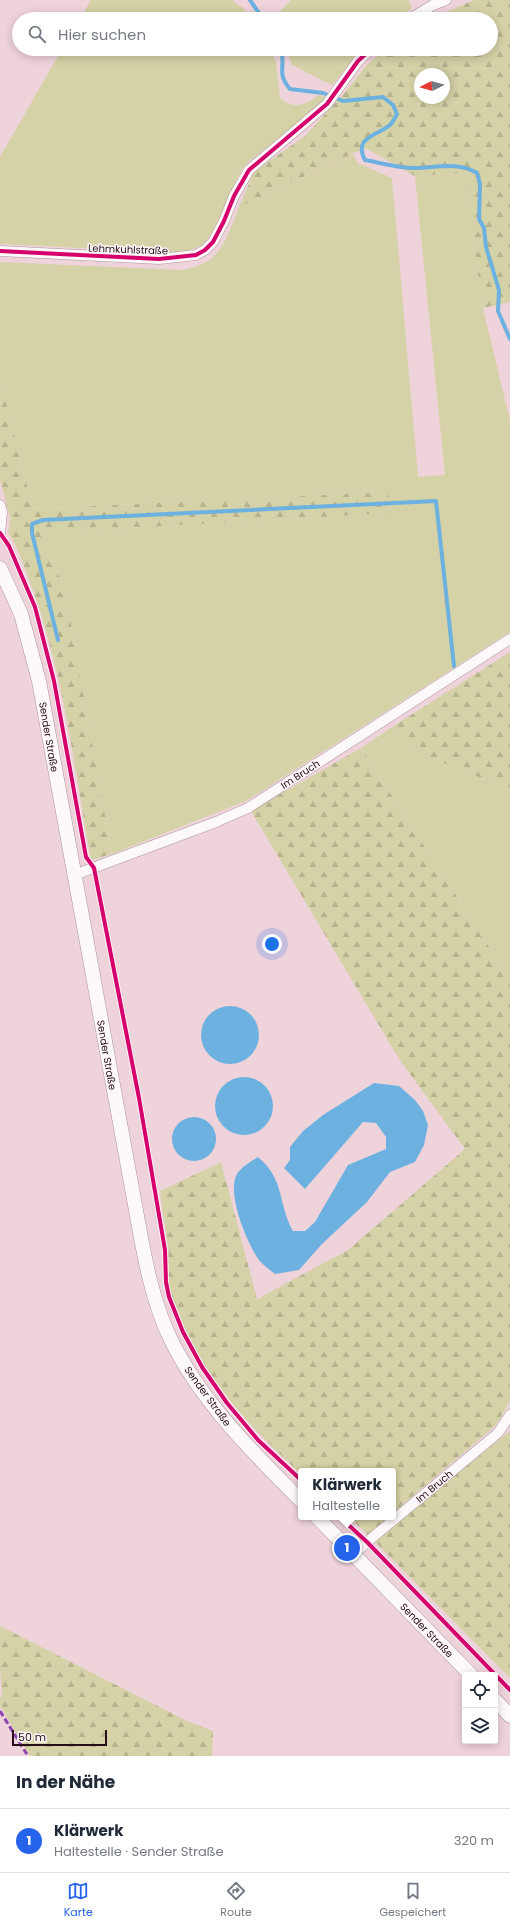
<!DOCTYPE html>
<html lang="de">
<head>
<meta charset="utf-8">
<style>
  body { margin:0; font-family:Poppins,sans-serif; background:#f2f2f3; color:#1f2937 }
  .controls { position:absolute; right:12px; bottom:12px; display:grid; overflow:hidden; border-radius:4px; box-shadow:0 2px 10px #0003 }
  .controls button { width:36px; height:36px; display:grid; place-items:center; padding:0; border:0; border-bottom:1px solid #e0e1e3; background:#fff; color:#1f2937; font:20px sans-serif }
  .compass { position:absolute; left:414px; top:68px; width:36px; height:36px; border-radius:50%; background:#fff; box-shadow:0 2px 10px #0003; rotate:264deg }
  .scale { position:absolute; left:12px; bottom:10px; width:95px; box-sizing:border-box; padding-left:4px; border:2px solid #260f17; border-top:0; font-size:11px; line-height:14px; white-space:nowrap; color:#260f17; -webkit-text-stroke:3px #fdf6f8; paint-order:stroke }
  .you { position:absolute; left:272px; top:944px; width:14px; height:14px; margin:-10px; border:3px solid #fff; border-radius:50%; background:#1a73e8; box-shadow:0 0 0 6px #1a73e833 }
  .badge { display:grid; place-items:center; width:26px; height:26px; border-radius:50%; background:#2563eb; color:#fff; font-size:13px; font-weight:700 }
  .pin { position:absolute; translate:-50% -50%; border:2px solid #fff; box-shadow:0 1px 4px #0006 }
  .popup { position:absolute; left:298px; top:1468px; width:98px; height:52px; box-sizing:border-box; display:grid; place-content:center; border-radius:4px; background:#fff; filter:drop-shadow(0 1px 3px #0005); font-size:13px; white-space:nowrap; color:#747a83 }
  .popup b { font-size:15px; color:#1f2937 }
  .popup::after { content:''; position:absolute; left:50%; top:100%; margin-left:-8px; border:8px solid transparent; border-top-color:#fff }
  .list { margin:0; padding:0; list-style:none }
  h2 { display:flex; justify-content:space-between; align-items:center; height:52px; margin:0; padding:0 16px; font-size:17px }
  h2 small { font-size:13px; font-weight:400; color:#747a83 }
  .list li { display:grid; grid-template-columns:26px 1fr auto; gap:12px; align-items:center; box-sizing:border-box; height:64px; padding:0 16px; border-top:1px solid #e0e1e3 }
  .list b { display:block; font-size:15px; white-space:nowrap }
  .list p { margin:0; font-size:13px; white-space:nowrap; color:#747a83 }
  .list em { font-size:13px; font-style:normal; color:#747a83 }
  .icon { flex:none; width:22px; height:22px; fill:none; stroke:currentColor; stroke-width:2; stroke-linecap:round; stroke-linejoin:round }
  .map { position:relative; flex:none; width:510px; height:1756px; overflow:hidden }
  .search { position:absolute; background:#fff; box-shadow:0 2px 10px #0003; left:12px; right:12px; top:12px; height:44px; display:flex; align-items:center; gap:10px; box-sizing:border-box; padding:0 14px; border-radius:22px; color:#747a83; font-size:15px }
  .sheet { height:116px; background:#fff }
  nav { display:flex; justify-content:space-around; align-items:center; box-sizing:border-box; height:56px; border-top:1px solid #e0e1e3; background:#fff; font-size:11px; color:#747a83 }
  nav a { display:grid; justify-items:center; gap:2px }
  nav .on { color:#2563eb }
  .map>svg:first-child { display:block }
  .grass { fill:#d5d2a7 }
  .forest { fill:url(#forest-firs); fill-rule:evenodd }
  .water { fill:#6db1e0 }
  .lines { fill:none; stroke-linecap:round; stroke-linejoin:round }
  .stream { stroke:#6db1e0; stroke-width:4 }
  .street-casing { stroke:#ac959c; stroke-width:11 }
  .secondary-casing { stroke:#ac959c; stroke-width:15 }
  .street { stroke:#fdf8fa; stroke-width:10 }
  .secondary { stroke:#fdf8fa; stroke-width:14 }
  .quiet { stroke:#8e44ad; stroke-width:3; stroke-dasharray:6 3; stroke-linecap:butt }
  .cycleway-casing { stroke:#fdf6f8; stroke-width:6 }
  .cycleway { stroke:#d6006c; stroke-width:4 }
  .labels { text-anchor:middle; stroke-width:3; stroke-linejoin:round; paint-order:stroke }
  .street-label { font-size:10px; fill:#260f17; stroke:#fdf6f8 }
</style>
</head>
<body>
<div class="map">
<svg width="510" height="1756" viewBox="0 0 510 1756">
  <defs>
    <pattern id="forest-firs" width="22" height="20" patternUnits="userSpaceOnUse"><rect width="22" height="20" fill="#d5d2a7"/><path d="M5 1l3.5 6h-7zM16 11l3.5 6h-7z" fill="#b7b38f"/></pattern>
  </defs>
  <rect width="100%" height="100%" fill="#efd3db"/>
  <g class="grass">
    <polygon points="91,0 232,0 244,9 251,19 80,19"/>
    <polygon points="291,0 409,0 412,8 397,19 279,19 277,15"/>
    <path d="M62,49H270L276,61L280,98C296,110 304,105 319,95L327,97L325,101C309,115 293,129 276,142C267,149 254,156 246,164C231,183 218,233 202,245C195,249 186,251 179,253L0,244V157Z"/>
    <polygon points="287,49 364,49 332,85 292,65"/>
    <path d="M353,154L358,163L392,178L418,477L445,475L415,176L469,172L470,217L483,308L510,421V632L246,801L112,854L65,590L41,533L390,513L388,492L33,509L0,378V262L182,270C191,268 200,266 208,261C225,251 232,223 239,207Z"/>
    <polygon points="392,727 410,750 510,789 510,979 361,748"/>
  </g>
  <g class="forest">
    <path d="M474,0H510V302L483,308L470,217L469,172L415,176L365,148L239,207L254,172L305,136L346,91L365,67L385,49H491V19H431ZM420,74H444V98H420Z"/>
    <path d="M0,378L33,509L388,492L390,513L41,533L65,590L112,854L91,860C74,768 64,673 31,585C24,567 19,548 8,533L10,517L0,480Z"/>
    <polygon points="510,652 510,789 410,750 392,727"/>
    <path d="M361,748L510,979V1401L496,1425L393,1513V1471H301V1474C252,1429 207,1382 181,1319C176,1307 170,1295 169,1282C167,1271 169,1260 168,1249C166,1230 162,1210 160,1191L221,1162L257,1299L348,1250L465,1149L399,1059L251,811Z"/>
    <polygon points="510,1431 510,1678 374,1541"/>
    <polygon points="349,1517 388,1517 368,1535"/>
    <polygon points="0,1626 187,1721 213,1731 212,1756 30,1756 0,1706 0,1698 2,1696 0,1668"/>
  </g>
  <g class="water">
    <circle cx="230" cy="1035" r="29"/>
    <circle cx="244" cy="1106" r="29"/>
    <path d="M374,1083L399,1086L415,1100L423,1111L428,1125L424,1145L415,1162L390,1172L367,1202L322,1244L299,1270L275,1274C270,1270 263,1265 259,1260C247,1243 226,1193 237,1174C241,1167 252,1161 258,1157C285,1179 278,1205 293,1231H305L315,1222L348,1165L386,1149V1137L376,1123L363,1122L305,1189L284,1168L290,1160V1147L303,1131L323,1115Z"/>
    <circle cx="194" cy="1139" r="22"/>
  </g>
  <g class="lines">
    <g class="stream">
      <polyline points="250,0 263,19"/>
      <path d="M281,49C286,67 276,73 290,89L323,93L343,101L383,97L393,105L397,114C395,118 393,122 390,125C377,136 353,137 365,160C381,163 398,168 414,168C436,168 457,161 477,173L480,184L479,219L484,228L486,247L499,290L498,311L510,339"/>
      <polyline points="58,640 32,533 32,524 43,520 436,501 454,666"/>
    </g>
    <defs>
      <g id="street">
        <polyline points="410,19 433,5 446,0"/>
        <polyline points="0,251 159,259 196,255 205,250 213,242 224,221 234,196 249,170 327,104 358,61 371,49"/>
        <polyline points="0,505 2,512 0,533"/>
        <polyline points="74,875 216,822 248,808 510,639"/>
        <polyline points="354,1554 367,1542 498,1433 510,1415"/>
      </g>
      <g id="secondary">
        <path d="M0,568L21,614L39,681L133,1194C142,1242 149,1294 170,1338C201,1402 252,1451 301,1501"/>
        <polyline points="317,1517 471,1675"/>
        <polyline points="495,1700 510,1716"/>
      </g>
    </defs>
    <use href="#street" class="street-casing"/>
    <use href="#secondary" class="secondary-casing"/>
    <use href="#street" class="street"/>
    <use href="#secondary" class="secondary"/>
    <polyline class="quiet" points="0,1711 28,1756"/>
    <defs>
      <g id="cycleway">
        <polyline points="0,251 159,259 196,255 205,250 213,242 224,221 234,196 249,170 327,104 358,61 371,49"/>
        <polyline points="0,533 9,546 35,607 54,681 86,857 94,868 139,1098 165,1250 166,1282 169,1297 183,1332 202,1367 227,1403 258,1440 301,1480"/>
        <polyline points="340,1517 367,1542 510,1690"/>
      </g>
    </defs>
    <use href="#cycleway" class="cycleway-casing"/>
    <use href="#cycleway" class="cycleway"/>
  </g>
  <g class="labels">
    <g class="street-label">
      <text transform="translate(128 249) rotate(2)" y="4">Lehmkuhlstraße</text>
      <text transform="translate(49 737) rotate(80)" y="4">Sender Straße</text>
      <text transform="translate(300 774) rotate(-33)" y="4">Im Bruch</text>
      <text transform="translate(107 1055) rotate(80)" y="4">Sender Straße</text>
      <text transform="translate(208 1396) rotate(54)" y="4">Sender Straße</text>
      <text transform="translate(434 1486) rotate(-40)" y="4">Im Bruch</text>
      <text transform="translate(427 1630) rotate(46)" y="4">Sender Straße</text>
    </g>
  </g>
</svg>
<div class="controls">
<button><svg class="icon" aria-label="locate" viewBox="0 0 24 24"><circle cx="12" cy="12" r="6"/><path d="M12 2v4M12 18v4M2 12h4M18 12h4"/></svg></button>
<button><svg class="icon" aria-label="layers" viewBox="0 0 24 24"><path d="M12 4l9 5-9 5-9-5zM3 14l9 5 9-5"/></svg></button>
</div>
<svg class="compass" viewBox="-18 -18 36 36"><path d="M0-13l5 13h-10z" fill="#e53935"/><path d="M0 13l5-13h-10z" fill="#747a83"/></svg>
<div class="scale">50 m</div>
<div class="you"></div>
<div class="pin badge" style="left:347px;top:1548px">1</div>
<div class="popup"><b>Klärwerk</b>Haltestelle</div>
<div class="search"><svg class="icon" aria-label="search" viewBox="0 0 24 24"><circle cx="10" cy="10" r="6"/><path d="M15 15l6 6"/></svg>Hier suchen</div>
</div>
<section class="sheet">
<h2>In der Nähe<small></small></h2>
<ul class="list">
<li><span class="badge">1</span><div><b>Klärwerk</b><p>Haltestelle · Sender Straße</p></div><em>320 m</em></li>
</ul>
</section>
<nav>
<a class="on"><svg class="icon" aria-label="map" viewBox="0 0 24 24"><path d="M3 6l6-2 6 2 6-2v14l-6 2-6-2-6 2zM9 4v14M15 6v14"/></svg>Karte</a>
<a><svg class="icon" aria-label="directions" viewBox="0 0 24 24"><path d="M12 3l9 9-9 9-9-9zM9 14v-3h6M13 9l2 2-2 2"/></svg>Route</a>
<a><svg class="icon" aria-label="saved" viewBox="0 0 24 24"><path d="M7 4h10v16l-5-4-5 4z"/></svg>Gespeichert</a>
</nav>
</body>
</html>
